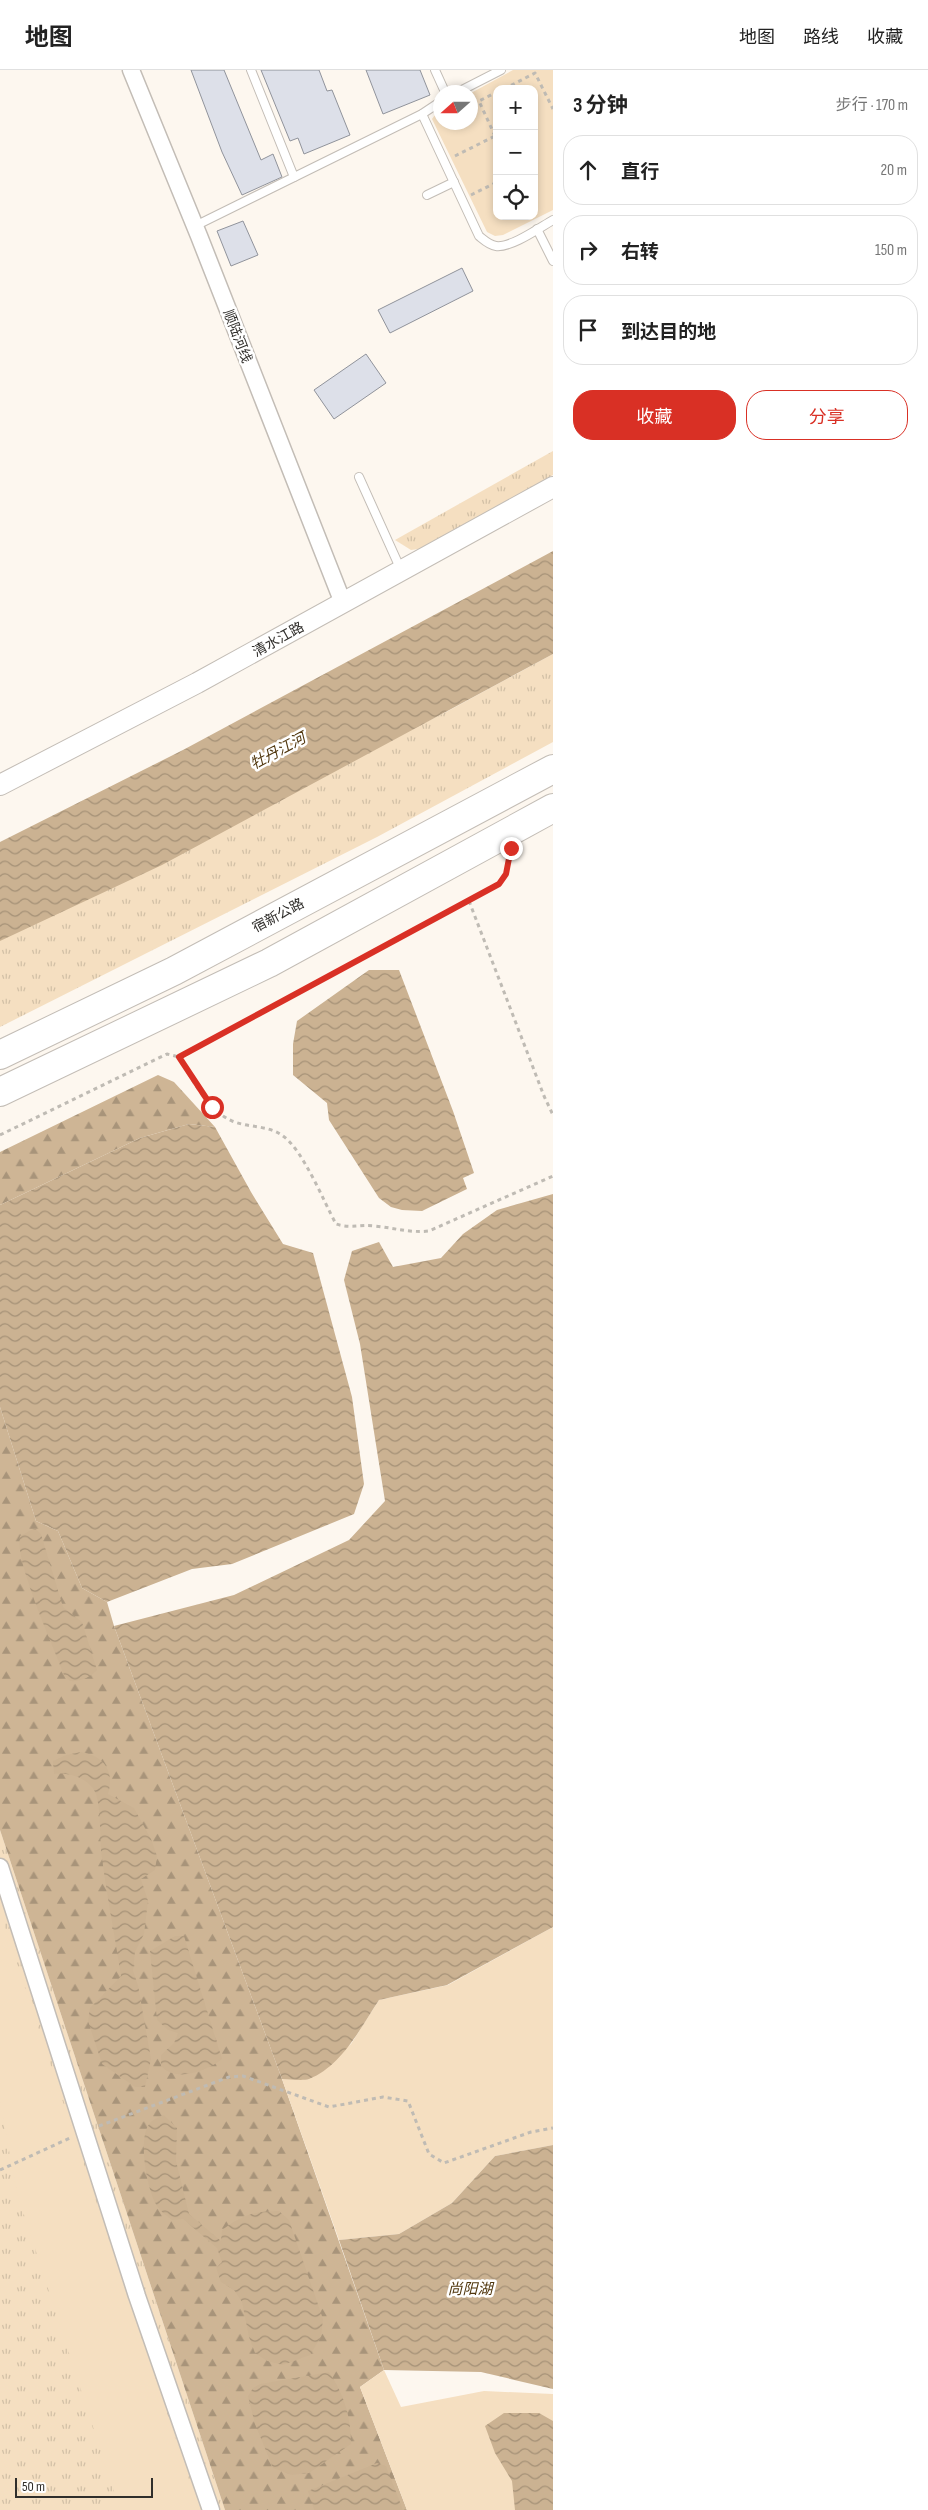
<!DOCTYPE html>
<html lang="zh">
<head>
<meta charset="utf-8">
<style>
  body { margin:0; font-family:"Sofia Sans Condensed","Noto Sans SC",sans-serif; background:#f6f6f6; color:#222 }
  .controls { position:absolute; right:15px; top:15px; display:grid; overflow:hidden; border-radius:10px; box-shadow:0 2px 8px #0003 }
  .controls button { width:45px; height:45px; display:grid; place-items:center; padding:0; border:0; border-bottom:1px solid #e0e0e0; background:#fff; color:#222; font:25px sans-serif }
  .compass { position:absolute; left:433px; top:15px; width:45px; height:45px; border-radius:50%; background:#fff; box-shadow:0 2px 8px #0003; rotate:249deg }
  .scale { position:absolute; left:15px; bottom:12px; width:138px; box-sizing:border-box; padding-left:5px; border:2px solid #302e2b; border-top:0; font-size:14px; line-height:18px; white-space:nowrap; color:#302e2b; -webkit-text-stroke:4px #fff; paint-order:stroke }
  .stop { position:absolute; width:15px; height:15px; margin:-11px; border:4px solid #d93025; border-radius:50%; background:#fff }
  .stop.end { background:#d93025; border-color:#fff; box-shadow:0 1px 5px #0008 }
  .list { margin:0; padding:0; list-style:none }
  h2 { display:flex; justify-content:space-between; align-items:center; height:65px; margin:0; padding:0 20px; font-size:21px }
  h2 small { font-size:16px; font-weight:400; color:#767676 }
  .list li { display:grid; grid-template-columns:32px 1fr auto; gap:15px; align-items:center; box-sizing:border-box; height:70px; margin:0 10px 10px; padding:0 10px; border:1px solid #e0e0e0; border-radius:20px }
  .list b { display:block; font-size:19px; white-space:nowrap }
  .list em { font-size:16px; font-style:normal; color:#767676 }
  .actions { display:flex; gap:10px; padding:15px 20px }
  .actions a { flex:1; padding:11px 0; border:1px solid #d93025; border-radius:20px; text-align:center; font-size:18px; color:#d93025 }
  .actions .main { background:#d93025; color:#fff }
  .icon { flex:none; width:28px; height:28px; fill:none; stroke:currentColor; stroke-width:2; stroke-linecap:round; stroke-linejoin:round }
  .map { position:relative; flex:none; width:553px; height:2440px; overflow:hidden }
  header { display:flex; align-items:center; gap:30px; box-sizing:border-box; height:70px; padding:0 25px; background:#fff; border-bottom:1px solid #e0e0e0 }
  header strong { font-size:24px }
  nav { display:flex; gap:28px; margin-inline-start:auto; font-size:18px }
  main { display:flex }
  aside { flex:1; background:#fff }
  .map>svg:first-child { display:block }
  .grass { fill:url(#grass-tufts) }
  .forest { fill:url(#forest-firs) }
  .garden { fill:#f5dfc1; fill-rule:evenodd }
  .water { fill:url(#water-waves) }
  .building { fill:#dde0e9; stroke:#90939b }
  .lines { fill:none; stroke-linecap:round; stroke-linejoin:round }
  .service-casing { stroke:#c3bdb6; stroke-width:10 }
  .minor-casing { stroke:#c3bdb6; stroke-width:19 }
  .tertiary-casing { stroke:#c3bdb6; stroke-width:22 }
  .trunk-casing { stroke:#c3bdb6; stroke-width:30 }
  .path { stroke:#bfbbb4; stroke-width:3; stroke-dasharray:4 4; stroke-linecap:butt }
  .service { stroke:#fff; stroke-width:8 }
  .minor { stroke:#fff; stroke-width:16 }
  .tertiary { stroke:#fff; stroke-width:20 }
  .trunk { stroke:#fff; stroke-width:28 }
  .route { stroke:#d93025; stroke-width:6 }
  .labels { text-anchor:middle; stroke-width:5; stroke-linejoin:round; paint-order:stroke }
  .street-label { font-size:14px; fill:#302e2b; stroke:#fff }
  .water-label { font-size:15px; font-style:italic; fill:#51370e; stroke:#fff }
</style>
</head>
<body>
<header>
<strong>地图</strong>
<nav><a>地图</a><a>路线</a><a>收藏</a></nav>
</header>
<main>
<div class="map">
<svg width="553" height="2440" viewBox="0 0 553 2440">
  <defs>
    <pattern id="grass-tufts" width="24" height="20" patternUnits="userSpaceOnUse" patternTransform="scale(1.25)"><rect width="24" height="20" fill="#f5dfc1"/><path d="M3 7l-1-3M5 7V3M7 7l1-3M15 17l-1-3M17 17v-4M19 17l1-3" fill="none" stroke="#d2c0a6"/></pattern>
    <pattern id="forest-firs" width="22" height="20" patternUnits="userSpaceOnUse" patternTransform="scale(1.25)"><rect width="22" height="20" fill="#ceb595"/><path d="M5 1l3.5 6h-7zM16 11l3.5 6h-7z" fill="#a8947a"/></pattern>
    <pattern id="water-waves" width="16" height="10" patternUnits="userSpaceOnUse" patternTransform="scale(1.25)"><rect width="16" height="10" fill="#cbb292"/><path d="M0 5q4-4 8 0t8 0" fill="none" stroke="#a59177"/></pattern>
  </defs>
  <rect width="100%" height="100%" fill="#fdf7ef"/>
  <g class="grass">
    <polygon points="553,381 553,405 425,478 411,480 395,470"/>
    <polygon points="553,584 553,672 377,767 0,957 0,866 448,641"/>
    <polygon points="0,1760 225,2440 0,2440"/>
  </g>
  <g class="forest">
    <polygon points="158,1005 174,1012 215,1057 189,1054 140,1068 0,1135 0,1082"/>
    <polygon points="0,1337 36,1451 58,1461 82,1518 107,1532 114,1556 282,2009 384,2300 360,2317 407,2440 225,2440 0,1760"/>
  </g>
  <g class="garden">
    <path d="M513,0H553V140L503,165L495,166L487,162L432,49L440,38V52H470L471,23ZM497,19H534V146H497Z"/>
    <polygon points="0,1843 199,2440 120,2440 17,2123 0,2032"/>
    <polygon points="553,1857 553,2075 495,2086 452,2133 399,2164 339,2170 282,2009 308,2009 351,1974 379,1930 448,1915"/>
    <polygon points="384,2300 401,2337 484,2321 553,2324 553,2440 407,2440 360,2317"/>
  </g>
  <g class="water">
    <polygon points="553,481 553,584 162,795 0,871 0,772 183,680"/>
    <polygon points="369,900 399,900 453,1041 474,1103 463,1108 467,1119 422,1141 402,1140 391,1137 379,1128 329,1050 327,1033 293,1005 293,974 297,951"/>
    <polygon points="189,1054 215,1057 251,1122 283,1174 313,1183 352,1327 364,1414 354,1444 232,1494 192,1499 107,1532 82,1518 58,1461 36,1451 0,1337 0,1135 140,1068"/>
    <path d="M553,1124V1857L447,1915L379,1930C361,1957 342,1996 309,2009C302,2011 290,2009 282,2009L114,1556L234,1525L349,1470L385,1431L360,1274L344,1210L352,1181L379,1172L393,1197L441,1188L463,1164L497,1140Z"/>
    <path d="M35,1458L41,1464L63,1537L82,1552L97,1600C91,1607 80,1612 70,1611L64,1605C54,1577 14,1491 20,1466Z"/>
    <path d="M81,1682C104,1686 115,1701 108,1724L134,1738L151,1769L157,1786L155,1800L141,1809L148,1831L144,1864L135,1882L133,1901L138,1915L151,1989L145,2017H135L102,1994L88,1951L90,1938L121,1906C115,1867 107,1827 102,1788C99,1770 102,1734 94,1720C86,1707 67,1702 54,1704L53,1691L66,1685Z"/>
    <path d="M175,1866H184L222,1989C207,2001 176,2013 161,1996V1985L174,1973L178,1963L168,1960L157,1950L150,1881Z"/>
    <path d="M164,2045L177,2058L176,2091L189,2144L221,2171L222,2160C242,2145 255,2141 279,2141L289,2150L323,2249L321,2267L310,2285L283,2295L267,2291L255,2283L249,2267L242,2232L234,2220L221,2212L216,2198L222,2192L217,2178L183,2149L172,2150C167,2146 160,2141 157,2136C147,2121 137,2067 150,2053C153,2049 160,2047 164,2045Z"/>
    <polygon points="553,2075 553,2319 481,2302 384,2300 339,2170 399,2164 452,2133 495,2086"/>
    <path d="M329,2302C344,2324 351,2347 351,2374L309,2403L292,2405L273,2398L255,2354L248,2326L253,2318L260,2314Z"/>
    <polygon points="504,2343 539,2343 553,2351 553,2440 515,2440 512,2411 495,2383 485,2356"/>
    <polygon points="377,2393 386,2396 403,2440 314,2440 308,2421"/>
  </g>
  <g class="building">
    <polygon points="191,0 224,0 261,90 273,84 282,107 242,125 222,82"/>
    <polygon points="261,0 319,0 327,21 332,20 350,65 304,84 298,68 290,71"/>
    <polygon points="366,0 420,0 430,25 383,44"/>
    <polygon points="243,151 258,185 231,196 217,161"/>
    <polygon points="462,198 473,221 390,263 378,240"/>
    <polygon points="366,284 386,313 334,349 314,320"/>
  </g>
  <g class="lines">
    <defs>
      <g id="service">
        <polyline points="251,0 294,107"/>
        <polyline points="435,0 445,22"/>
        <polyline points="458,22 501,0"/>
        <path d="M422,44L479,166C484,170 489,175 496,176C511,178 539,158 553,150"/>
        <polyline points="427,125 454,112"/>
        <polyline points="195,156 422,44 440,32"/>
        <polyline points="537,159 553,191"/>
        <polyline points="359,407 401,500"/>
      </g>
      <g id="minor">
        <polyline points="131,0 199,166 343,533"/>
        <polyline points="0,1797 137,2226 211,2440"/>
      </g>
      <polyline id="tertiary" points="0,715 197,613 553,417"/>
      <g id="trunk">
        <polyline points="0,985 174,901 553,699"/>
        <polyline points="0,1022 269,893 553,738"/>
      </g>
    </defs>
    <use href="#service" class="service-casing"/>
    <use href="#minor" class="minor-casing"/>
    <use href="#tertiary" class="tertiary-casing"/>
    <use href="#trunk" class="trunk-casing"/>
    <g class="path">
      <polyline points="504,19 535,3 553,39"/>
      <polyline points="495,66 479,31 497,22"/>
      <polyline points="455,86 497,65"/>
      <polyline points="471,125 497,112"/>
      <polyline points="534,140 538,147"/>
      <polyline points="469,831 544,1026 553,1045"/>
      <polyline points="179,987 499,814 506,804 510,786"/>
      <path d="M0,1065L167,984L179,987C192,1009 207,1040 232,1051C249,1058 269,1055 283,1066C303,1080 324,1132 336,1154C352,1159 360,1154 375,1156C394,1158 410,1163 429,1161L553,1106"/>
      <polyline points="99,2056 229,2007 243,2006 329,2037 383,2027 408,2031 429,2084 444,2093 531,2062 553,2058"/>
      <polyline points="0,2100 70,2068"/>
    </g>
    <use href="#service" class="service"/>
    <use href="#minor" class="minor"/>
    <use href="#tertiary" class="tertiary"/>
    <use href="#trunk" class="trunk"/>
  </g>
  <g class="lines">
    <polyline class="route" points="212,1037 179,987 499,814 506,804 511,778"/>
  </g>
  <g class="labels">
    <g class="street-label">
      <text transform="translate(238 266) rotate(69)" y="5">顺陆河线</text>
      <text transform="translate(278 569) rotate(-29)" y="5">清水江路</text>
      <text transform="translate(278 845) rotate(-28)" y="5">宿新公路</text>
    </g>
    <g class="water-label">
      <text transform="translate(278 681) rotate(-28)" y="5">牡丹江河</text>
      <text x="470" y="2224">尚阳湖</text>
    </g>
  </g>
</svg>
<div class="controls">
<button>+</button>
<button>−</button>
<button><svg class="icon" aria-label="locate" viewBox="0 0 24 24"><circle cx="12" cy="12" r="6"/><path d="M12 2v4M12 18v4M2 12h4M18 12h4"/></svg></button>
</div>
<svg class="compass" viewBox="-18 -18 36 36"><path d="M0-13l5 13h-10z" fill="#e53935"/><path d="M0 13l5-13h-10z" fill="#767676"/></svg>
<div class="scale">50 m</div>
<div class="stop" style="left:212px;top:1037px"></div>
<div class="stop end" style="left:511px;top:778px"></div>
</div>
<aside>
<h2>3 分钟<small>步行 · 170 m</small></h2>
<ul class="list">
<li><svg class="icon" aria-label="ahead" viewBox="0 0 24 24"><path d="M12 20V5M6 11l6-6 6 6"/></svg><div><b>直行</b></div><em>20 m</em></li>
<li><svg class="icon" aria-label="right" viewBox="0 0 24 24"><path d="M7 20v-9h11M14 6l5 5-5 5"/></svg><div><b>右转</b></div><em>150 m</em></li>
<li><svg class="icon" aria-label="arrive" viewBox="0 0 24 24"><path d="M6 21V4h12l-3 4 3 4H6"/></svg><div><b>到达目的地</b></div></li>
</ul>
<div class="actions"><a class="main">收藏</a><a>分享</a></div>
</aside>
</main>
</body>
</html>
